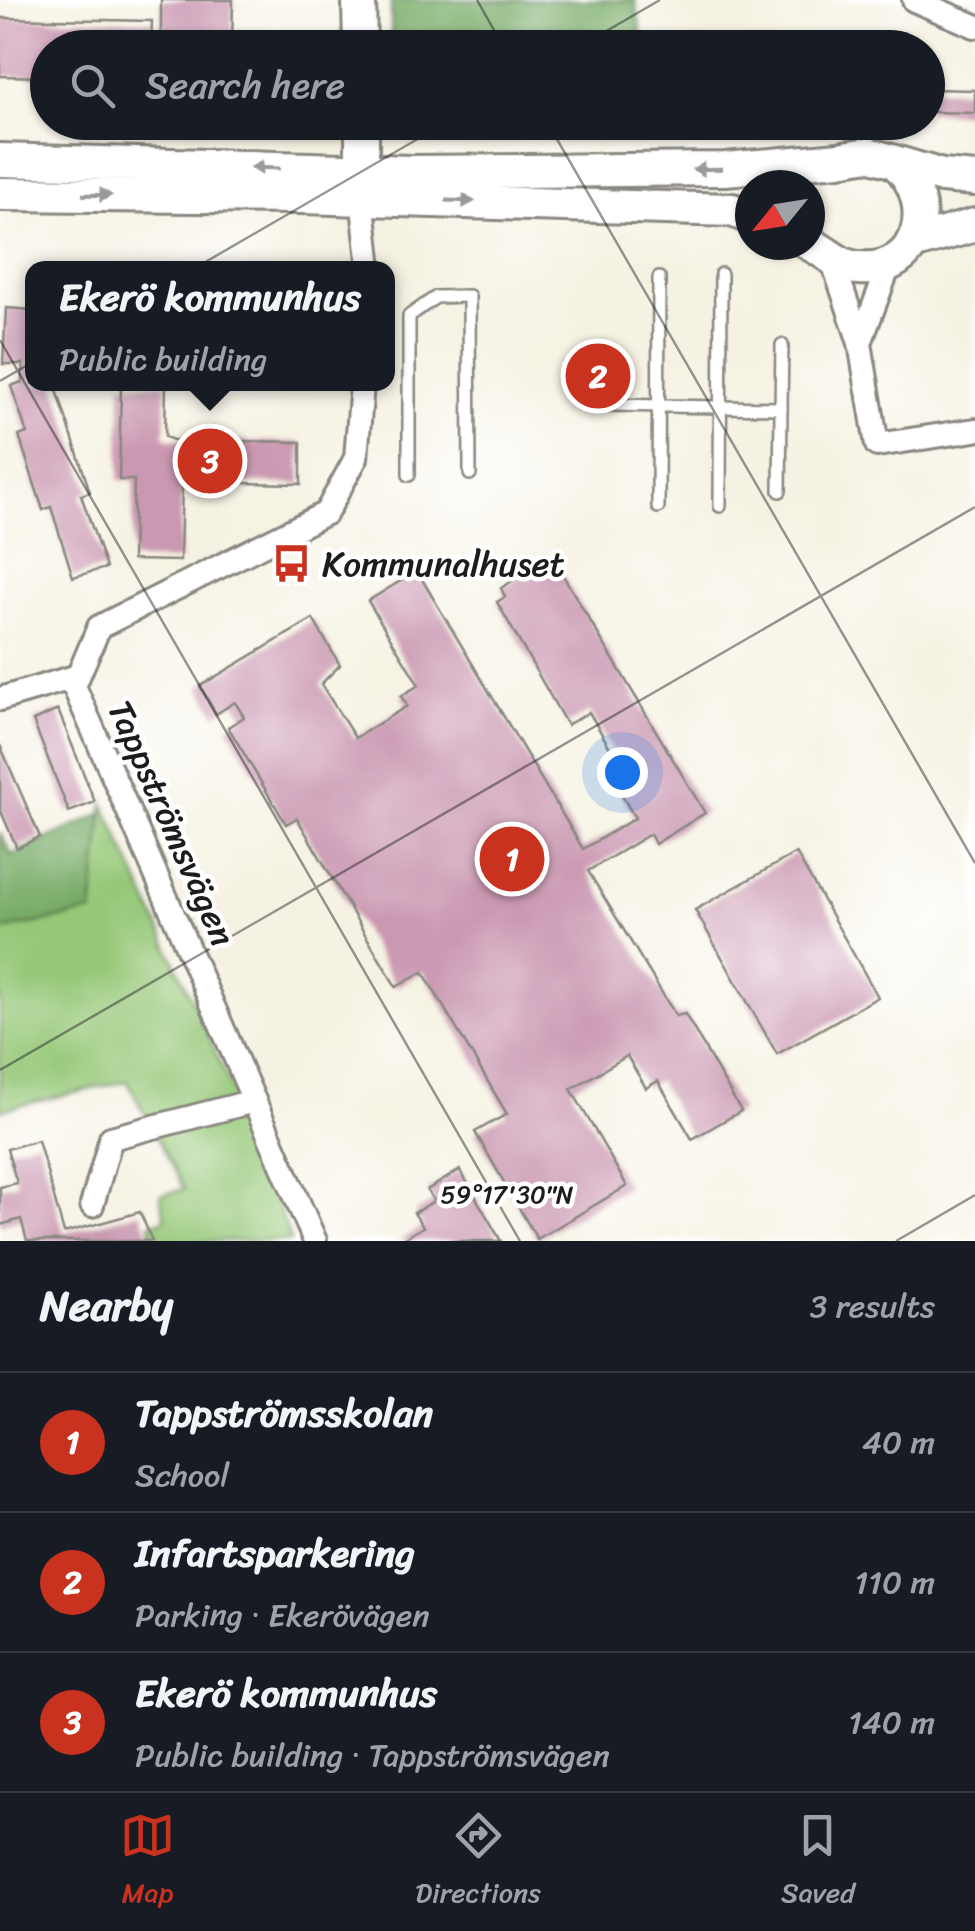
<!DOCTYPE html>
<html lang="en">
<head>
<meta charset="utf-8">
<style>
  body { margin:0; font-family:Sriracha,sans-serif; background:#20242c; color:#f1f3f6 }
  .compass { position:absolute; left:735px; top:170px; width:90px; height:90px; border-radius:50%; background:#171b24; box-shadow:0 2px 8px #0004; rotate:240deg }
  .you { position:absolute; left:622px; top:772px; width:35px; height:35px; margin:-25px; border:8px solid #fff; border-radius:50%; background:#1a73e8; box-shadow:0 0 0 15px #1a73e833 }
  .badge { display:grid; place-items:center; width:65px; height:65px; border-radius:50%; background:#c8321e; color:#fff; font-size:32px; font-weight:700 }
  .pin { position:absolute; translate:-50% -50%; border:5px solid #fff; box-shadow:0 2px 10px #0006 }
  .popup { position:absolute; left:25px; top:261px; width:370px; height:130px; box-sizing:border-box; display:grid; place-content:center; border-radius:20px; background:#171b24; filter:drop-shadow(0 2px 8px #0005); font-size:32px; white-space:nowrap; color:#9ea1a6 }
  .popup b { font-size:38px; color:#f1f3f6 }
  .popup::after { content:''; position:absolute; left:50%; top:100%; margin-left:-20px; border:20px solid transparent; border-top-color:#171b24 }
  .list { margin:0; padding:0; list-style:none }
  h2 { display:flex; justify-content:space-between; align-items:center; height:130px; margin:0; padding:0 40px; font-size:42px }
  h2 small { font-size:32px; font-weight:400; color:#9ea1a6 }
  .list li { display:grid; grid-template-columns:65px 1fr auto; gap:30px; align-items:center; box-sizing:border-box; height:140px; padding:0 40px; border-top:2px solid #363941 }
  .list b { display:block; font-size:38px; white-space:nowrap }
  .list p { margin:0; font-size:32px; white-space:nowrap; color:#9ea1a6 }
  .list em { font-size:32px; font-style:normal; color:#9ea1a6 }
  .icon { flex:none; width:55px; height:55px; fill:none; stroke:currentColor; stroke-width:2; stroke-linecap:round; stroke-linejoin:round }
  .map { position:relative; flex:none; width:975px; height:1241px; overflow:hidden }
  .search { position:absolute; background:#171b24; box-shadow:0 2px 8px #0004; left:30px; right:30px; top:30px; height:110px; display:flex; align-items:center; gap:25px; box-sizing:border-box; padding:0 35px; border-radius:55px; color:#9ea1a6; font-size:38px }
  .sheet { height:550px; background:#171b24 }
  nav { display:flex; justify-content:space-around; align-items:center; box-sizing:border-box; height:140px; border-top:2px solid #363941; background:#171b24; font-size:28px; color:#9ea1a6 }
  nav a { display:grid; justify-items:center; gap:5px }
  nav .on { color:#c8321e }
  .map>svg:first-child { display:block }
  .green { fill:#95c777; stroke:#58724a; stroke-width:2.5 }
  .forest { fill:#78ac68; stroke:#4a6442; stroke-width:2.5 }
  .building { fill:#ca98b1 }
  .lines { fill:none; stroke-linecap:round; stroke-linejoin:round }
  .service-casing { stroke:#898780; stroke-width:16 }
  .minor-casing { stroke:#898780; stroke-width:28 }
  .secondary-casing { stroke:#898780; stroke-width:38 }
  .service { stroke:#fff; stroke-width:11 }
  .minor { stroke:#fff; stroke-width:22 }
  .secondary { stroke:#fff; stroke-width:32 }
  .oneway { fill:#999 }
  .ticks { fill:none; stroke:#1c1c1c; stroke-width:2.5; stroke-opacity:0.45 }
  .labels { text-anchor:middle; stroke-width:9; stroke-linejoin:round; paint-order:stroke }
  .poi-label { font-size:35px; fill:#1c1c1c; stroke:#fff; text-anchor:start }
  .street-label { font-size:35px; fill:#1c1c1c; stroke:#fff }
  .ticks-label { font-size:25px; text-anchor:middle; fill:#1c1c1c; stroke:#fff; stroke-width:9; stroke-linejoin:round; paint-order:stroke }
</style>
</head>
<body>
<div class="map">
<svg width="975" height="1241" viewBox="0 0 975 1241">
  <rect width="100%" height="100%" fill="#fff"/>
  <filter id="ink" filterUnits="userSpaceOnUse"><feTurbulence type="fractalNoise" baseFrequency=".01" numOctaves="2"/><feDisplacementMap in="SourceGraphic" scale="20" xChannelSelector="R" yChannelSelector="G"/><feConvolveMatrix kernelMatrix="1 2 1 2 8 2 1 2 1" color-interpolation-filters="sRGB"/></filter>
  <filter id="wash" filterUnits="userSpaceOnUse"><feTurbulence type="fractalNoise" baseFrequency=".0048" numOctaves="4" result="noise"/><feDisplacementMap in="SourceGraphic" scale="40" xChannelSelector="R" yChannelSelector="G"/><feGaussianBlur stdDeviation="2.25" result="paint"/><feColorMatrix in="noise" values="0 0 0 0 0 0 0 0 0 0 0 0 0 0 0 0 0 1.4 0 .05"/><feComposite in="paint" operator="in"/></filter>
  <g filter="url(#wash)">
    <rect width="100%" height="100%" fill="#f6f2e3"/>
    <polygon class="green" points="104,804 251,1131 291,1241 154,1241 150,1224 165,1219 160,1195 184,1189 127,1081 0,1110 0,930 92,912"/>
    <g class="forest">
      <polygon points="391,0 635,0 644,47 391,47"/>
      <polygon points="658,122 659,127 429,128 424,123"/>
      <polygon points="103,813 92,912 0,930 0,832 12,855"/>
    </g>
    <g id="blocks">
      <g class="building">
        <polygon points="161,0 233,0 232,48 161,48"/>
        <polygon points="0,18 152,21 151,48 48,48 48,77 0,76"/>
        <polygon points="885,40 885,48 809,48 809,41"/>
        <polygon points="928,89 975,90 975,113 928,112"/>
        <polygon points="6,308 32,310 32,384 55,384 90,492 81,495 106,568 73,577 51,507 43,510 19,436 27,433 11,386 22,382 23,364 3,364"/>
        <polygon points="121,384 166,384 165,437 173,440 301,442 301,484 182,482 180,561 132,560 134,480 119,480"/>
        <polygon points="552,557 705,813 655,844 650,834 588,871 676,1016 685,1014 741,1111 692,1139 658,1081 646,1088 627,1056 571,1089 627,1186 537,1239 475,1132 507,1114 423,972 396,987 297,818 286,824 228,727 244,717 235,702 216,714 200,686 313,619 340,665 321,684 355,738 407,706 401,696 419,685 368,601 417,571 583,849 635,818 611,777 623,770 589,712 567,725 497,602 505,597 501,588"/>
        <polygon points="58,710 95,802 69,812 33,721"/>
        <polygon points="0,745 40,837 17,848 0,809"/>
        <polygon points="796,853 878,997 777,1054 695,910"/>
        <polygon points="38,1140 64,1233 140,1212 152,1241 27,1241 21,1219 0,1225 0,1187 17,1183 7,1149"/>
        <polygon points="460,1170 501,1241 399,1241 423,1227 414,1213 434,1201 427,1190"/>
      </g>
    </g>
  </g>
  <g filter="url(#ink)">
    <use href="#blocks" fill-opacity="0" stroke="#898780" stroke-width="2.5"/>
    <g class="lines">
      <defs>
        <g id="service">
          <polyline points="609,405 781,408 782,345"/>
          <polyline points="409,475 409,316 436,297 469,296 470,474"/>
          <polyline points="780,491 781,408"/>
          <polyline points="720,506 721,274"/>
          <polyline points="658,507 659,278"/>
        </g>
        <g id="minor">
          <polyline points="914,0 975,26"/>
          <polyline points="362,198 370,268"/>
          <polyline points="832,259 860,343 877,445 975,430"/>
          <polyline points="860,343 890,263"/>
          <polyline points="0,699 78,676"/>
          <polyline points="92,1205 111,1138 254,1101"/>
          <polyline points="315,1241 74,686 99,627 326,513 356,458 362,384"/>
        </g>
        <g id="secondary">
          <polyline points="359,0 360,48"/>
          <polyline points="362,122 362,193"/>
          <polyline points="0,160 412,172 725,169 839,159 868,154 942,176 975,179"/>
          <polyline points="0,194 301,197 732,210 750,217"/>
          <polyline points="912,243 975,225"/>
          <path d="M810,244C827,252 839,267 859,268C921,274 939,202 896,163"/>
        </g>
      </defs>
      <use href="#service" class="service-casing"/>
      <use href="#minor" class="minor-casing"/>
      <use href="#secondary" class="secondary-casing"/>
      <use href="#service" class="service"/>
      <use href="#minor" class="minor"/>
      <use href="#secondary" class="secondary"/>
    </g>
    <defs><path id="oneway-solid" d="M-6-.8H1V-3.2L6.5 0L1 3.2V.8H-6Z" transform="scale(2.5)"/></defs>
    <g class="oneway">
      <use href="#oneway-solid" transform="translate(265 168) rotate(-178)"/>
      <use href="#oneway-solid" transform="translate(707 169) rotate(179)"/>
      <use href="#oneway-solid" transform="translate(97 195) rotate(1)"/>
      <use href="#oneway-solid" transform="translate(460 201) rotate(2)"/>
    </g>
  </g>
  <path class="ticks" d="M477,0L504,48M577,48L660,0M547,122L975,863M0,340L520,1241M0,381L447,122M0,1070L975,507M896,1241L975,1195"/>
  <defs>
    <symbol id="bus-bare" viewBox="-9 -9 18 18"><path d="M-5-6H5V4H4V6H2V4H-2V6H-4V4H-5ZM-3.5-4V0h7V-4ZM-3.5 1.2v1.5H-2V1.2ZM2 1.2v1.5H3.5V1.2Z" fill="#c8321e" stroke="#fff" stroke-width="2.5" paint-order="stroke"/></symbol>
  </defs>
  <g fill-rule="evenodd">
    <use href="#bus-bare" x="264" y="536" width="55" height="55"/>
  </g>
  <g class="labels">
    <g class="poi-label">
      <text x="322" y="576">Kommunalhuset</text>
    </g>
    <g class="street-label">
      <text transform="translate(172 823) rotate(66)" y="12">Tappströmsvägen</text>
    </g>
  </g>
  <g class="ticks-label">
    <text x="507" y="1203">59°17'30"N</text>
  </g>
</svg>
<svg class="compass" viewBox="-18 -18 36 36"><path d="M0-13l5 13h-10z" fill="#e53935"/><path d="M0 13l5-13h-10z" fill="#9ea1a6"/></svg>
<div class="you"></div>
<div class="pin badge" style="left:512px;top:859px">1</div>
<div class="pin badge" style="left:598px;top:376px">2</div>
<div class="pin badge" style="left:210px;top:461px">3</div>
<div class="popup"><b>Ekerö kommunhus</b>Public building</div>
<div class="search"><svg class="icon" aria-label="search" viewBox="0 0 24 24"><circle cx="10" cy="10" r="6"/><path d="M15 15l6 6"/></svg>Search here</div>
</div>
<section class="sheet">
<h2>Nearby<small>3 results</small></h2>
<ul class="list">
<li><span class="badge">1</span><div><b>Tappströmsskolan</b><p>School</p></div><em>40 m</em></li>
<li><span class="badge">2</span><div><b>Infartsparkering</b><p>Parking · Ekerövägen</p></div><em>110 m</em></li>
<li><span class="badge">3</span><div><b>Ekerö kommunhus</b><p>Public building · Tappströmsvägen</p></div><em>140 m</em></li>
</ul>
</section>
<nav>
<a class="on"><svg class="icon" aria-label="map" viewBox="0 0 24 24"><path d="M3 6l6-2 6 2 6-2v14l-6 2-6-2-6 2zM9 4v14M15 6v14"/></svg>Map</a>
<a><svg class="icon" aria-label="directions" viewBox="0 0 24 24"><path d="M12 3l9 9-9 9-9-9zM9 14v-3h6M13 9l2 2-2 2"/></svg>Directions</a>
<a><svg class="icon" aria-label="saved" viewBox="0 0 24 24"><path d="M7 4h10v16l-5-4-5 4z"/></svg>Saved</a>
</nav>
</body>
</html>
